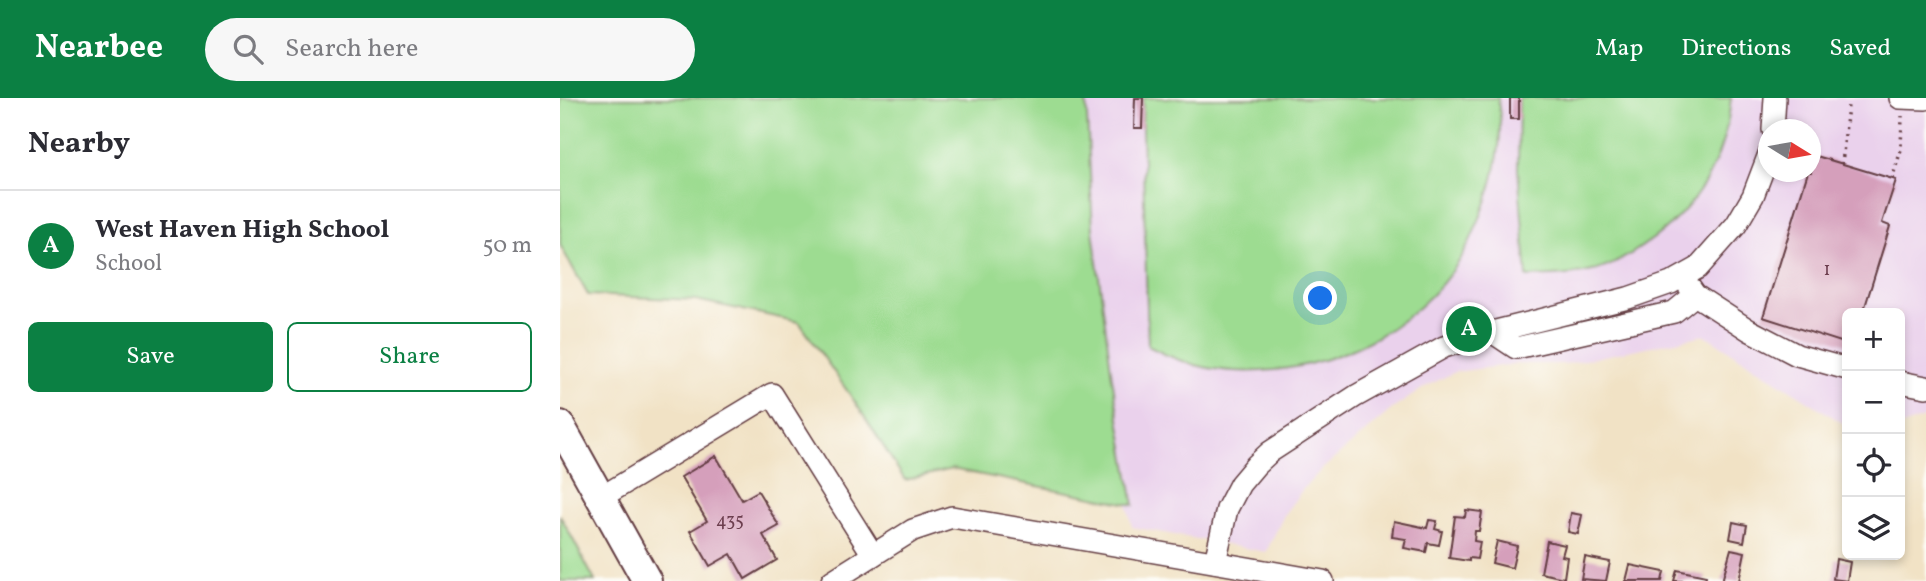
<!DOCTYPE html>
<html lang="en">
<head>
<meta charset="utf-8">
<style>
  body { margin:0; font-family:Vollkorn,serif; background:#f7f7f7; color:#2b2b33 }
  .controls { position:absolute; right:21px; bottom:21px; display:grid; overflow:hidden; border-radius:10px; box-shadow:0 4px 10px #0003 }
  .controls button { width:63px; height:63px; display:grid; place-items:center; padding:0; border:0; border-bottom:2px solid #e1e1e2; background:#fff; color:#2b2b33; font:35px sans-serif }
  .compass { position:absolute; left:1198px; top:21px; width:63px; height:63px; border-radius:50%; background:#fff; box-shadow:0 4px 10px #0003; rotate:101deg }
  .you { position:absolute; left:761px; top:201px; width:24px; height:24px; margin:-18px; border:5px solid #fff; border-radius:50%; background:#1a73e8; box-shadow:0 0 0 10px #1a73e833 }
  .badge { display:grid; place-items:center; width:46px; height:46px; border-radius:50%; background:#0b8043; color:#fff; font-size:23px; font-weight:700 }
  .pin { position:absolute; translate:-50% -50%; border:4px solid #fff; box-shadow:0 2px 7px #0006 }
  .list { margin:0; padding:0; list-style:none }
  h2 { display:flex; justify-content:space-between; align-items:center; height:91px; margin:0; padding:0 28px; font-size:30px }
  h2 small { font-size:23px; font-weight:400; color:#7c7c81 }
  .list li { display:grid; grid-template-columns:46px 1fr auto; gap:21px; align-items:center; box-sizing:border-box; height:112px; padding:0 28px; border-top:2px solid #e1e1e2 }
  .list b { display:block; font-size:26px; white-space:nowrap }
  .list p { margin:0; font-size:23px; white-space:nowrap; color:#7c7c81 }
  .list em { font-size:23px; font-style:normal; color:#7c7c81 }
  .actions { display:flex; gap:14px; padding:21px 28px }
  .actions a { flex:1; padding:16px 0; border:2px solid #0b8043; border-radius:10px; text-align:center; font-size:24px; color:#0b8043 }
  .actions .main { background:#0b8043; color:#fff }
  .icon { flex:none; width:38px; height:38px; fill:none; stroke:currentColor; stroke-width:2; stroke-linecap:round; stroke-linejoin:round }
  .map { position:relative; flex:none; width:1366px; height:483px; overflow:hidden }
  header { display:flex; align-items:center; gap:42px; box-sizing:border-box; height:98px; padding:0 35px; background:#0b8043; color:#fff }
  header strong { font-size:33px }
  nav { display:flex; gap:38px; margin-inline-start:auto; font-size:24px }
  .search { width:490px; height:63px; background:#f7f7f7; display:flex; align-items:center; gap:18px; box-sizing:border-box; padding:0 24px; border-radius:38px; color:#7c7c81; font-size:26px }
  main { display:flex }
  aside { flex:1; background:#fff }
  .map>svg:first-child { display:block }
  .built { fill:#ead1ec; fill-rule:evenodd }
  .green { fill:#9ddc91; stroke:#747e5e; stroke-width:2 }
  .building { fill:#d59fbb }
  .lines { fill:none; stroke-linecap:round; stroke-linejoin:round }
  .minor-casing { stroke:#633c42; stroke-width:24 }
  .major-casing { stroke:#633c42; stroke-width:32 }
  .path { stroke:#633c42; stroke-width:3.5; stroke-dasharray:2 5; stroke-linecap:butt }
  .minor { stroke:#fff; stroke-width:21 }
  .major { stroke:#fff; stroke-width:28 }
  .labels { text-anchor:middle; stroke-width:7; stroke-linejoin:round; paint-order:stroke }
  .number-label { font-size:18px; fill:#6d3f4f }
</style>
</head>
<body>
<header>
<strong>Nearbee</strong>
<div class="search"><svg class="icon" aria-label="search" viewBox="0 0 24 24"><circle cx="10" cy="10" r="6"/><path d="M15 15l6 6"/></svg>Search here</div>
<nav><a>Map</a><a>Directions</a><a>Saved</a></nav>
</header>
<main>
<aside>
<h2>Nearby<small></small></h2>
<ul class="list">
<li><span class="badge">A</span><div><b>West Haven High School</b><p>School</p></div><em>50 m</em></li>
</ul>
<div class="actions"><a class="main">Save</a><a>Share</a></div>
</aside>
<div class="map">
<svg width="1366" height="483" viewBox="0 0 1366 483">
  <rect width="100%" height="100%" fill="#fdfcf7"/>
  <filter id="ink" filterUnits="userSpaceOnUse"><feTurbulence type="fractalNoise" baseFrequency=".0143" numOctaves="2"/><feDisplacementMap in="SourceGraphic" scale="14" xChannelSelector="R" yChannelSelector="G"/><feConvolveMatrix kernelMatrix="1 2 1 2 8 2 1 2 1" color-interpolation-filters="sRGB"/></filter>
  <filter id="wash" filterUnits="userSpaceOnUse"><feTurbulence type="fractalNoise" baseFrequency=".00686" numOctaves="4" result="noise"/><feDisplacementMap in="SourceGraphic" scale="28" xChannelSelector="R" yChannelSelector="G"/><feGaussianBlur stdDeviation="1.57" result="paint"/><feColorMatrix in="noise" values="0 0 0 0 0 0 0 0 0 0 0 0 0 0 0 0 0 1.4 0 .05"/><feComposite in="paint" operator="in"/></filter>
  <g filter="url(#wash)">
    <rect width="100%" height="100%" fill="#f1e2c5"/>
    <path class="built" d="M523,0H1366V319L1340,329V215H1287V328L1145,237L1005,266H956L895,274L865,289L831,312L761,372L743,391L725,415L706,454L572,429L543,299ZM1209,32H1251V74H1209Z"/>
    <g class="green">
      <polygon points="0,0 526,0 533,132 552,280 574,407 392,371 345,382 295,304 239,224 136,202 28,197 0,147"/>
      <path d="M583,0H938C944,38 936,79 922,115C914,134 906,155 893,172C839,246 738,286 648,270C627,266 607,258 588,248L582,30Z"/>
      <path d="M959,0H1171C1165,63 1137,112 1084,147C1070,157 1054,167 1037,172C1014,178 990,178 967,179L958,71Z"/>
      <polygon points="0,417 35,483 0,483"/>
    </g>
    <g id="blocks">
      <g class="building">
        <polygon points="575,0 583,0 582,30 574,30"/>
        <rect x="950" y="0" width="9" height="21"/>
        <polygon points="1253,57 1336,82 1322,125 1330,128 1303,215 1287,215 1287,246 1203,219 1248,74 1251,74"/>
        <polygon points="156,358 182,402 198,393 219,428 203,437 217,462 185,481 171,456 150,468 130,433 147,423 121,379"/>
        <polygon points="906,412 922,414 919,433 915,433 914,443 920,444 917,461 909,460 909,463 889,460 895,418 905,419"/>
        <polygon points="1011,415 1022,417 1018,436 1008,434"/>
        <polygon points="869,422 877,423 875,431 882,433 879,447 868,445 866,454 844,450 846,441 832,439 834,423 867,430"/>
        <polygon points="1173,424 1187,427 1184,444 1170,441"/>
        <polygon points="937,443 957,448 952,470 932,465"/>
        <polygon points="987,443 1005,447 1002,458 1007,459 1004,480 981,475"/>
        <polygon points="1171,451 1185,454 1179,483 1162,483"/>
        <polygon points="1025,459 1050,464 1046,483 1021,481"/>
        <polygon points="1276,461 1290,464 1287,483 1273,481"/>
        <polygon points="1070,467 1104,474 1102,483 1066,483"/>
        <polygon points="1117,472 1146,478 1145,483 1114,483"/>
      </g>
    </g>
  </g>
  <g filter="url(#ink)">
    <use href="#blocks" fill-opacity="0" stroke="#633c42" stroke-width="2"/>
    <g class="lines">
      <defs>
        <g id="minor">
          <polyline points="1340,0 1366,1"/>
          <polyline points="1213,32 1215,0"/>
          <polyline points="1128,187 1135,197 1189,232 1237,257 1287,271"/>
          <polyline points="932,234 956,250 1114,214 1135,197"/>
          <polyline points="1340,284 1366,289"/>
          <polyline points="40,400 212,296 313,457"/>
          <polyline points="655,464 667,411 680,386 696,367 710,354 796,298 884,249 932,234 1068,200 1111,185 1138,170 1176,127 1193,98 1209,56"/>
          <polyline points="272,483 353,432 392,419 763,483"/>
        </g>
        <polyline id="major" points="0,327 87,483"/>
      </defs>
      <use href="#minor" class="minor-casing"/>
      <use href="#major" class="major-casing"/>
      <g class="path">
        <polyline points="1282,66 1288,7"/>
        <polyline points="1332,81 1341,52 1342,18"/>
      </g>
      <use href="#minor" class="minor"/>
      <use href="#major" class="major"/>
    </g>
  </g>
  <g class="labels">
    <g class="number-label">
      <text x="1267" y="177">1</text>
      <text x="170" y="428">435</text>
    </g>
  </g>
</svg>
<div class="controls">
<button>+</button>
<button>−</button>
<button><svg class="icon" aria-label="locate" viewBox="0 0 24 24"><circle cx="12" cy="12" r="6"/><path d="M12 2v4M12 18v4M2 12h4M18 12h4"/></svg></button>
<button><svg class="icon" aria-label="layers" viewBox="0 0 24 24"><path d="M12 4l9 5-9 5-9-5zM3 14l9 5 9-5"/></svg></button>
</div>
<svg class="compass" viewBox="-18 -18 36 36"><path d="M0-13l5 13h-10z" fill="#e53935"/><path d="M0 13l5-13h-10z" fill="#7c7c81"/></svg>
<div class="you"></div>
<div class="pin badge" style="left:909px;top:231px">A</div>
</div>
</main>
</body>
</html>
